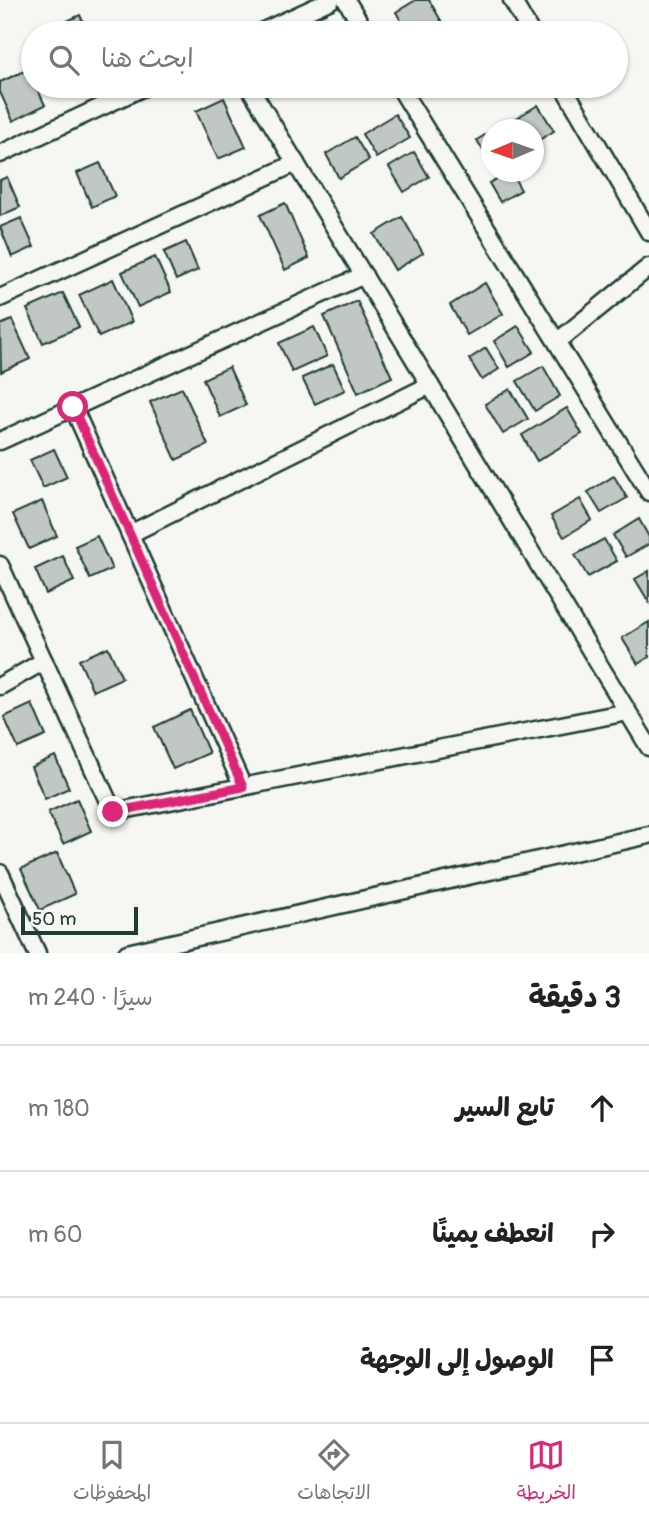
<!DOCTYPE html>
<html lang="ar">
<head>
<meta charset="utf-8">
<style>
  body { margin:0; font-family:Pangolin,"Playpen Sans Arabic",sans-serif; background:#f6f6f6; color:#222; direction:rtl }
  .compass { position:absolute; left:481px; top:119px; width:63px; height:63px; border-radius:50%; background:#fff; box-shadow:0 2px 5px #0004; rotate:268deg }
  .scale { position:absolute; left:21px; bottom:18px; width:117px; box-sizing:border-box; padding-left:7px; border:4px solid #1f3d34; border-top:0; font-size:19px; line-height:24px; white-space:nowrap; color:#1f3d34; -webkit-text-stroke:5px #f6f6f2; paint-order:stroke }
  .stop { position:absolute; width:21px; height:21px; margin:-16px; border:5px solid #db2777; border-radius:50%; background:#fff }
  .stop.end { background:#db2777; border-color:#fff; box-shadow:0 2px 7px #0008 }
  .list { margin:0; padding:0; list-style:none }
  h2 { display:flex; justify-content:space-between; align-items:center; height:91px; margin:0; padding:0 28px; font-size:30px }
  h2 small { font-size:23px; font-weight:400; color:#767676 }
  .list li { display:grid; grid-template-columns:46px 1fr auto; gap:21px; align-items:center; box-sizing:border-box; height:126px; padding:0 28px; border-top:2px solid #e0e0e0 }
  .list b { display:block; font-size:26px; white-space:nowrap }
  .list em { font-size:23px; font-style:normal; color:#767676 }
  .icon { flex:none; width:38px; height:38px; fill:none; stroke:currentColor; stroke-width:2; stroke-linecap:round; stroke-linejoin:round }
  .map { position:relative; flex:none; width:649px; height:953px; overflow:hidden; direction:ltr }
  .search { position:absolute; background:#fff; box-shadow:0 2px 5px #0004; left:21px; right:21px; top:21px; height:77px; display:flex; align-items:center; gap:18px; box-sizing:border-box; padding:0 24px; border-radius:38px; color:#767676; font-size:26px }
  .sheet { height:469px; background:#fff }
  nav { display:flex; justify-content:space-around; align-items:center; box-sizing:border-box; height:98px; border-top:2px solid #e0e0e0; background:#fff; font-size:19px; color:#767676 }
  nav a { display:grid; justify-items:center; gap:4px }
  nav .on { color:#db2777 }
  .map>svg:first-child { display:block }
  .building { fill:#c1c8c3; stroke:#1f3d34; stroke-width:2 }
  .lines { fill:none; stroke-linecap:round; stroke-linejoin:round }
  .minor-casing { stroke:#1f3d34; stroke-width:21 }
  .minor { stroke:#f6f6f2; stroke-width:16 }
  .route { stroke:#db2777; stroke-width:9 }
</style>
</head>
<body>
<div class="map">
<svg width="649" height="953" viewBox="0 0 649 953">
  <rect width="100%" height="100%" fill="#f6f6f2"/>
  <filter id="ink" filterUnits="userSpaceOnUse"><feTurbulence type="fractalNoise" baseFrequency=".0143" numOctaves="2"/><feDisplacementMap in="SourceGraphic" scale="14" xChannelSelector="R" yChannelSelector="G"/><feConvolveMatrix kernelMatrix="1 2 1 2 8 2 1 2 1" color-interpolation-filters="sRGB"/></filter>
  <g filter="url(#ink)">
    <g class="building">
      <polygon points="416,0 429,0 443,24 428,33 408,33 396,12"/>
      <polygon points="80,15 88,33 41,33"/>
      <polygon points="29,69 33,86 36,86 45,105 13,121 0,92 0,82"/>
      <polygon points="224,98 246,147 218,159 196,111"/>
      <polygon points="538,105 554,131 534,143 534,130 515,130 510,122"/>
      <polygon points="395,114 410,138 376,158 362,134"/>
      <polygon points="491,131 491,164 477,140"/>
      <polygon points="355,137 369,160 339,178 326,154"/>
      <polygon points="414,152 429,177 404,192 389,167"/>
      <polygon points="100,163 115,196 92,207 77,173"/>
      <polygon points="508,172 511,172 521,190 500,202 489,183"/>
      <polygon points="7,177 20,207 0,216 0,180"/>
      <polygon points="285,203 309,258 285,270 260,215"/>
      <polygon points="402,217 423,253 395,270 374,234"/>
      <polygon points="21,218 34,247 12,257 0,227"/>
      <polygon points="186,242 198,270 176,280 164,252"/>
      <polygon points="155,257 171,292 138,307 122,272"/>
      <polygon points="113,279 132,322 99,337 79,295"/>
      <polygon points="485,283 503,314 467,335 450,305"/>
      <polygon points="63,293 79,327 43,343 27,309"/>
      <polygon points="357,301 392,377 358,393 324,316"/>
      <polygon points="12,320 30,359 1,372 0,325"/>
      <polygon points="518,326 534,352 509,367 494,341"/>
      <polygon points="314,327 327,356 292,372 279,343"/>
      <polygon points="486,348 499,369 482,380 469,359"/>
      <polygon points="333,364 345,390 315,404 302,378"/>
      <polygon points="543,366 560,396 535,411 517,381"/>
      <polygon points="229,367 246,405 220,417 203,379"/>
      <polygon points="182,388 208,445 176,460 150,402"/>
      <polygon points="510,389 528,419 503,434 485,404"/>
      <polygon points="567,408 582,434 537,461 522,435"/>
      <polygon points="54,449 67,477 43,488 30,460"/>
      <polygon points="614,476 627,498 601,513 588,492"/>
      <polygon points="580,499 592,520 564,537 551,516"/>
      <polygon points="42,501 57,536 29,549 13,514"/>
      <polygon points="639,519 649,537 649,544 626,557 613,535"/>
      <polygon points="97,536 112,569 90,579 75,546"/>
      <polygon points="604,539 617,561 588,577 575,555"/>
      <polygon points="63,556 74,581 46,594 35,569"/>
      <polygon points="649,571 649,602 635,579"/>
      <polygon points="649,622 649,657 638,664 622,638"/>
      <polygon points="108,647 122,678 93,691 79,660"/>
      <polygon points="32,704 46,736 18,748 4,717"/>
      <polygon points="190,710 209,753 173,769 154,727"/>
      <polygon points="55,756 69,788 45,799 31,767"/>
      <polygon points="77,799 91,831 63,844 48,812"/>
      <polygon points="57,853 75,894 40,910 21,869"/>
    </g>
    <g class="lines">
      <defs>
        <g id="minor">
          <polyline points="346,0 366,33"/>
          <polyline points="512,0 531,33"/>
          <polyline points="259,33 331,0"/>
          <polyline points="249,86 649,747"/>
          <polyline points="399,86 649,492"/>
          <polyline points="563,86 649,232"/>
          <polyline points="0,154 146,86"/>
          <polyline points="0,298 296,163"/>
          <polyline points="557,342 649,267"/>
          <polyline points="73,407 243,787"/>
          <polyline points="0,441 364,275"/>
          <polyline points="130,534 430,385"/>
          <polyline points="0,565 113,812 628,712"/>
          <polyline points="0,686 44,661"/>
          <polyline points="0,873 37,953"/>
          <polyline points="127,953 649,835"/>
        </g>
      </defs>
      <use href="#minor" class="minor-casing"/>
      <use href="#minor" class="minor"/>
    </g>
  </g>
  <g class="lines" filter="url(#ink)">
    <polyline class="route" points="73,407 243,787 113,812"/>
  </g>
</svg>
<svg class="compass" viewBox="-18 -18 36 36"><path d="M0-13l5 13h-10z" fill="#e53935"/><path d="M0 13l5-13h-10z" fill="#767676"/></svg>
<div class="scale">50 m</div>
<div class="stop" style="left:73px;top:407px"></div>
<div class="stop end" style="left:113px;top:812px"></div>
<div class="search"><svg class="icon" aria-label="search" viewBox="0 0 24 24"><circle cx="10" cy="10" r="6"/><path d="M15 15l6 6"/></svg>ابحث هنا</div>
</div>
<section class="sheet">
<h2>3 دقيقة<small>سيرًا · 240 m</small></h2>
<ul class="list">
<li><svg class="icon" aria-label="ahead" viewBox="0 0 24 24"><path d="M12 20V5M6 11l6-6 6 6"/></svg><div><b>تابع السير</b></div><em>180 m</em></li>
<li><svg class="icon" aria-label="right" viewBox="0 0 24 24"><path d="M7 20v-9h11M14 6l5 5-5 5"/></svg><div><b>انعطف يمينًا</b></div><em>60 m</em></li>
<li><svg class="icon" aria-label="arrive" viewBox="0 0 24 24"><path d="M6 21V4h12l-3 4 3 4H6"/></svg><div><b>الوصول إلى الوجهة</b></div></li>
</ul>
</section>
<nav>
<a class="on"><svg class="icon" aria-label="map" viewBox="0 0 24 24"><path d="M3 6l6-2 6 2 6-2v14l-6 2-6-2-6 2zM9 4v14M15 6v14"/></svg>الخريطة</a>
<a><svg class="icon" aria-label="directions" viewBox="0 0 24 24"><path d="M12 3l9 9-9 9-9-9zM9 14v-3h6M13 9l2 2-2 2"/></svg>الاتجاهات</a>
<a><svg class="icon" aria-label="saved" viewBox="0 0 24 24"><path d="M7 4h10v16l-5-4-5 4z"/></svg>المحفوظات</a>
</nav>
</body>
</html>
